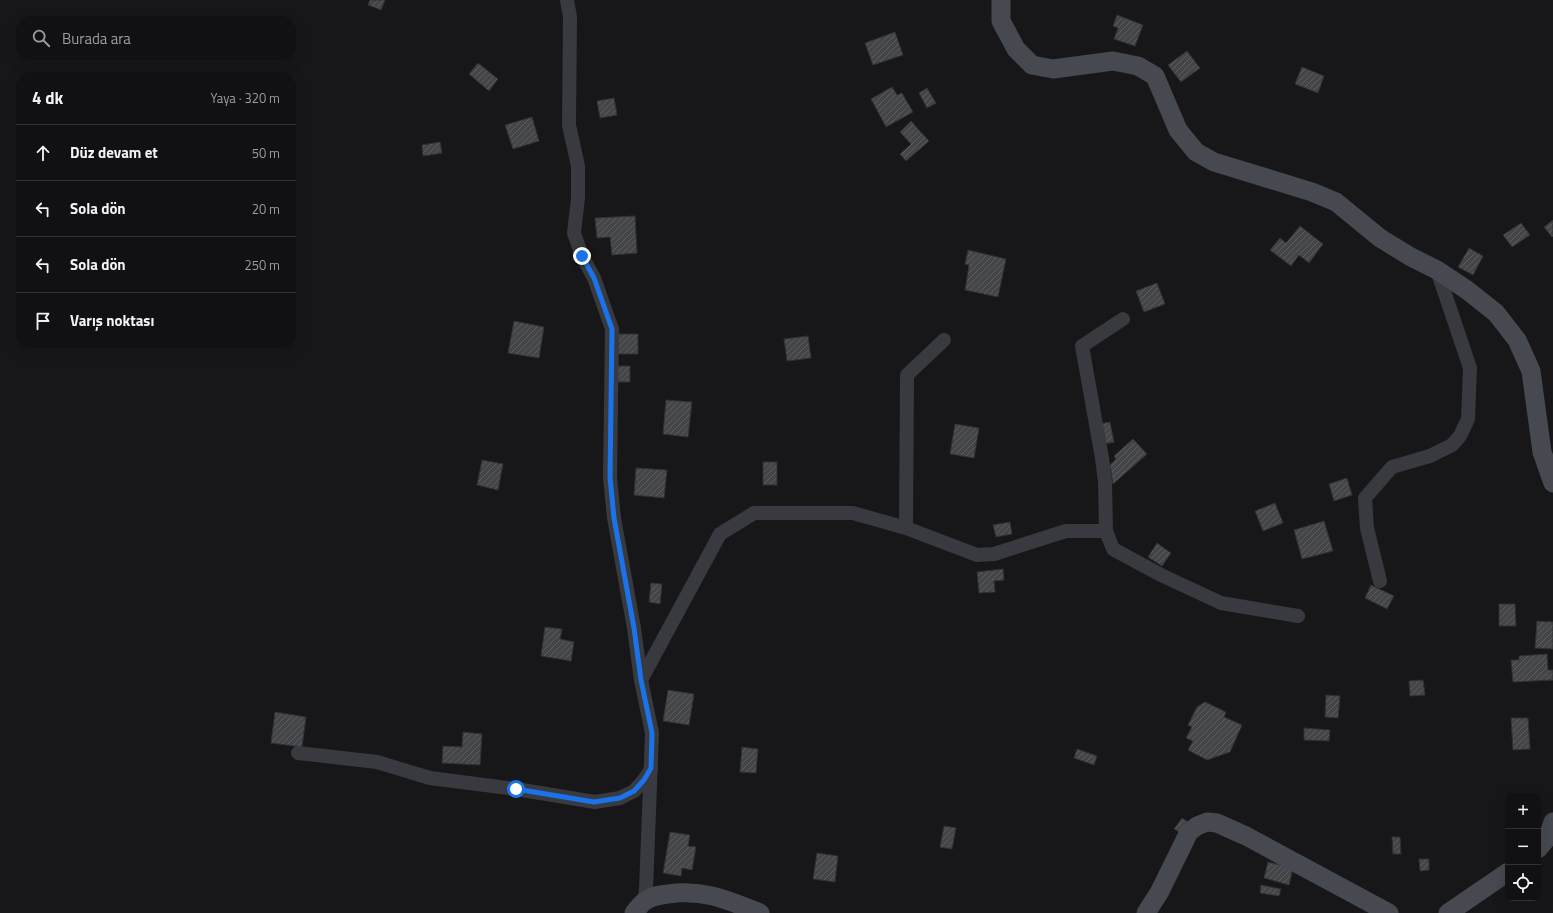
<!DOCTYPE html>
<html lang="tr">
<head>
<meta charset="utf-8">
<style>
  body { margin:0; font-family:"Titillium Web",sans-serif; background:#1e1f21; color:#f1f3f6 }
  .controls { position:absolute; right:12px; bottom:12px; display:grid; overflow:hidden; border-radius:8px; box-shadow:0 4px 16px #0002 }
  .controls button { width:36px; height:36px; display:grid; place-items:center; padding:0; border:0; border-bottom:1px solid #303133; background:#111113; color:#f1f3f6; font:20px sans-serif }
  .stop { position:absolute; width:12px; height:12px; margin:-9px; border:3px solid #1a73e8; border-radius:50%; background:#fff }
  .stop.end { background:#1a73e8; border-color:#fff; box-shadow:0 1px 4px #0008 }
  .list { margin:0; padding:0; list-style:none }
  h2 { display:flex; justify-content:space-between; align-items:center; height:52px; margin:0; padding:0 16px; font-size:17px }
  h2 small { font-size:13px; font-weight:400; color:#9c9da0 }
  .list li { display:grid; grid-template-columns:26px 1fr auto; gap:12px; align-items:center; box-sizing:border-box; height:56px; padding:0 16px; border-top:1px solid #303133 }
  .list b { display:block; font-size:15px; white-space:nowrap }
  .list em { font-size:13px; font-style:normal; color:#9c9da0 }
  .icon { flex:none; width:22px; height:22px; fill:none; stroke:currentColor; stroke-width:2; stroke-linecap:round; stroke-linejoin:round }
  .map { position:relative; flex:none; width:1553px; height:913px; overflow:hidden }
  .search { position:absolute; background:#111113; box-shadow:0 4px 16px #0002; left:16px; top:16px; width:280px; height:44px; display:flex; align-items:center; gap:10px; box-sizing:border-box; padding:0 14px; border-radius:16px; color:#9c9da0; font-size:15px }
  .panel { position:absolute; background:#111113; box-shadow:0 4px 16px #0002; left:16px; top:72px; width:280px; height:276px; border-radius:16px }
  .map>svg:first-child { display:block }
  .building { fill:url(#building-hatch); stroke:#313135 }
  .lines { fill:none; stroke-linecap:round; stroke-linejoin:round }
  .street { stroke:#383a3f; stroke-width:14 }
  .secondary { stroke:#46494f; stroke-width:19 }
  .route { stroke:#1a73e8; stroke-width:5 }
</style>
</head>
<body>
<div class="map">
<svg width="1553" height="913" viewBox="0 0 1553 913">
  <defs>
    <pattern id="building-hatch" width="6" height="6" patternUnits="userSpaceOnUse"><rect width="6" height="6" fill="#434549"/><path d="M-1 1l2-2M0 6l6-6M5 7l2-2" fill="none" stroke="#5b5d61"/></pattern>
  </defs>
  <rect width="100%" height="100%" fill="#171719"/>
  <g class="building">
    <polygon points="370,0 385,0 381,10 368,5"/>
    <polygon points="1117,15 1143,25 1135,46 1114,39 1118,28 1113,26"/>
    <polygon points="895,32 903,55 873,65 865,43"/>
    <polygon points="1187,51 1200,68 1181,82 1168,65"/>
    <polygon points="478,63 498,79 489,91 469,74"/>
    <polygon points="1302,67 1324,76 1318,93 1295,84"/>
    <polygon points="892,87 897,95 902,93 913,112 886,127 871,99"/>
    <polygon points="927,88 936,103 927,108 919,93"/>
    <polygon points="614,98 617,115 600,118 597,101"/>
    <polygon points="532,117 539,141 513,149 505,125"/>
    <polygon points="911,121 929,141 906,161 900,154 911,144 900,132"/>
    <polygon points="440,142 442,153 423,156 422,145"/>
    <polygon points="635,216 637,253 612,255 610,237 597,238 595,218"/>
    <polygon points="1553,220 1553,236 1552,237 1544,227"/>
    <polygon points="1521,223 1530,235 1512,247 1503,235"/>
    <polygon points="1300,226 1323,244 1309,263 1299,255 1291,266 1270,250 1280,238 1286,243"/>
    <polygon points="1469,248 1483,256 1473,275 1458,267"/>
    <polygon points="968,250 1006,259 998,297 965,290 969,265 965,264"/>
    <polygon points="1157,283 1165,304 1144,312 1136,291"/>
    <polygon points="514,321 544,327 539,358 508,353"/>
    <rect x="617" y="334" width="21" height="20"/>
    <polygon points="808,336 811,358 787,361 784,339"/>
    <rect x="616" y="366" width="14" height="16"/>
    <polygon points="666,400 692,402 688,437 663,434"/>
    <polygon points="1110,422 1114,442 1103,444 1099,424"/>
    <polygon points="955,424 979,428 974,458 950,454"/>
    <polygon points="1133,439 1147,454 1113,484 1110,465 1116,459 1114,456"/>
    <polygon points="482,460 503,464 498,490 477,485"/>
    <rect x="763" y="462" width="14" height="23"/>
    <polygon points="636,468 667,470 664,498 634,495"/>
    <polygon points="1347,478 1352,495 1334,501 1329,484"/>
    <polygon points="1275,503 1283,523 1263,531 1255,511"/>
    <polygon points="1324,521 1333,551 1302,559 1294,530"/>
    <polygon points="1010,522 1012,534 996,537 993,525"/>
    <polygon points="1157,543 1171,553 1162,566 1148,557"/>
    <polygon points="1003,569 1004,580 994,581 995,592 979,593 977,572"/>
    <polygon points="651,583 662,584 660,604 649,602"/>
    <polygon points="1371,585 1394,596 1387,609 1365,598"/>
    <polygon points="1499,604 1515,604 1516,626 1499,626"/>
    <polygon points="1537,621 1553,622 1553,649 1535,648"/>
    <polygon points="545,627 562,629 560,639 574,642 571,661 541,656"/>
    <polygon points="1547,654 1548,670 1553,670 1553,680 1513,682 1511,660 1519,660 1519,656"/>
    <polygon points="1423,680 1425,695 1410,696 1409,681"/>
    <polygon points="668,690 694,694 689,725 663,721"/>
    <polygon points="1326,695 1340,696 1338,718 1325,717"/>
    <polygon points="1205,702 1226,712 1224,717 1242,725 1230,752 1207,760 1188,750 1193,741 1186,738 1192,727 1188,725 1197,707"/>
    <polygon points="275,712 306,717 302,747 271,743"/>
    <polygon points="1511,718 1528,718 1530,749 1513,750"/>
    <polygon points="1304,728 1330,730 1329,741 1304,740"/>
    <polygon points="463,732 482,734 480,765 442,763 443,746 462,747"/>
    <polygon points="742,747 758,749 756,773 740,772"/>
    <polygon points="1077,749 1097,756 1094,765 1074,758"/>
    <polygon points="1182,818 1188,822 1181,833 1174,829"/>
    <polygon points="944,826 956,828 952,849 940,847"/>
    <polygon points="670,832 690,835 688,846 696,847 692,870 682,868 681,876 663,873"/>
    <polygon points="1392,837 1400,837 1401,854 1393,854"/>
    <polygon points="817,853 838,856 835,882 813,879"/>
    <polygon points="1419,859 1429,859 1429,870 1420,871"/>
    <polygon points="1268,862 1293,868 1289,885 1264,878"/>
    <polygon points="1261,885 1281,889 1279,896 1260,893"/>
  </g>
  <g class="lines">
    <g class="street">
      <polyline points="567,0 570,17 569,125 578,166 578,198 574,233 582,256 594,278 612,329 610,477 614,518 634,628 641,680 652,733 646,889 644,902"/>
      <polyline points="1123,319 1082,346 1102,458 1105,482 1106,531 1113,549 1161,575 1221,603 1298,616"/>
      <polyline points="906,528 907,375 944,340"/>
      <polyline points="1380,581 1367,528 1365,498 1392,467 1430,456 1452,445 1460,436 1468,419 1470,368 1437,270"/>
      <polyline points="641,680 720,534 754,513 853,513 906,528 977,555 994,554 1066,531 1106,531"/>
      <polyline points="298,753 377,762 430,778 516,789 595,802 620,798 634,791 644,780 651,769"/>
    </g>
    <g class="secondary">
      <polyline points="1001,0 1001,21 1016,49 1032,65 1053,69 1113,61 1138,66 1155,76 1178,130 1196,152 1214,162 1312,192 1336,202 1380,238 1411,257 1437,270 1467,290 1496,313 1517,340 1531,371 1542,452 1553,483"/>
      <polyline points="1538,849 1548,837 1553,822"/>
      <path d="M634,913C637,909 641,904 645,901C652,896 659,895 668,894C704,889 728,900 760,913"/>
      <polyline points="1146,913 1159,893 1189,832 1197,826 1207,822 1217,823 1246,836 1389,913"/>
      <polyline points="1448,913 1508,872"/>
    </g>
  </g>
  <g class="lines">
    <polyline class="route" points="516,789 594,802 620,798 634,791 644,780 651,768 652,733 641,680 634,628 614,518 610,477 612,329 594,278 582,256"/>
  </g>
</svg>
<div class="controls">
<button>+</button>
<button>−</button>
<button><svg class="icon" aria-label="locate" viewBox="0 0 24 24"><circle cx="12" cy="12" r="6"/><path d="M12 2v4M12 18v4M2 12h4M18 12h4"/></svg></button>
</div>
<div class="stop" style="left:516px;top:789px"></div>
<div class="stop end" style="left:582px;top:256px"></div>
<div class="search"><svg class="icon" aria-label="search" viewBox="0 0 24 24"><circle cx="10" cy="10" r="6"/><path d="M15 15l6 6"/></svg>Burada ara</div>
<section class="panel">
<h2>4 dk<small>Yaya · 320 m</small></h2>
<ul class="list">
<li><svg class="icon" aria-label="ahead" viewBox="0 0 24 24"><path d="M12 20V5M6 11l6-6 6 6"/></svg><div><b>Düz devam et</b></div><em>50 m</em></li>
<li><svg class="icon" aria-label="left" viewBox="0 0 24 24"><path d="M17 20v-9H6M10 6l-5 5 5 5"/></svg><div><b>Sola dön</b></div><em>20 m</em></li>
<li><svg class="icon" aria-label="left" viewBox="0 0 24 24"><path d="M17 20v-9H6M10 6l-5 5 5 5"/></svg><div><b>Sola dön</b></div><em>250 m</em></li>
<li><svg class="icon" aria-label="arrive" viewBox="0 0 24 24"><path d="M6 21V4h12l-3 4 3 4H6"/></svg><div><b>Varış noktası</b></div></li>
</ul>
</section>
</div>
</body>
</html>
